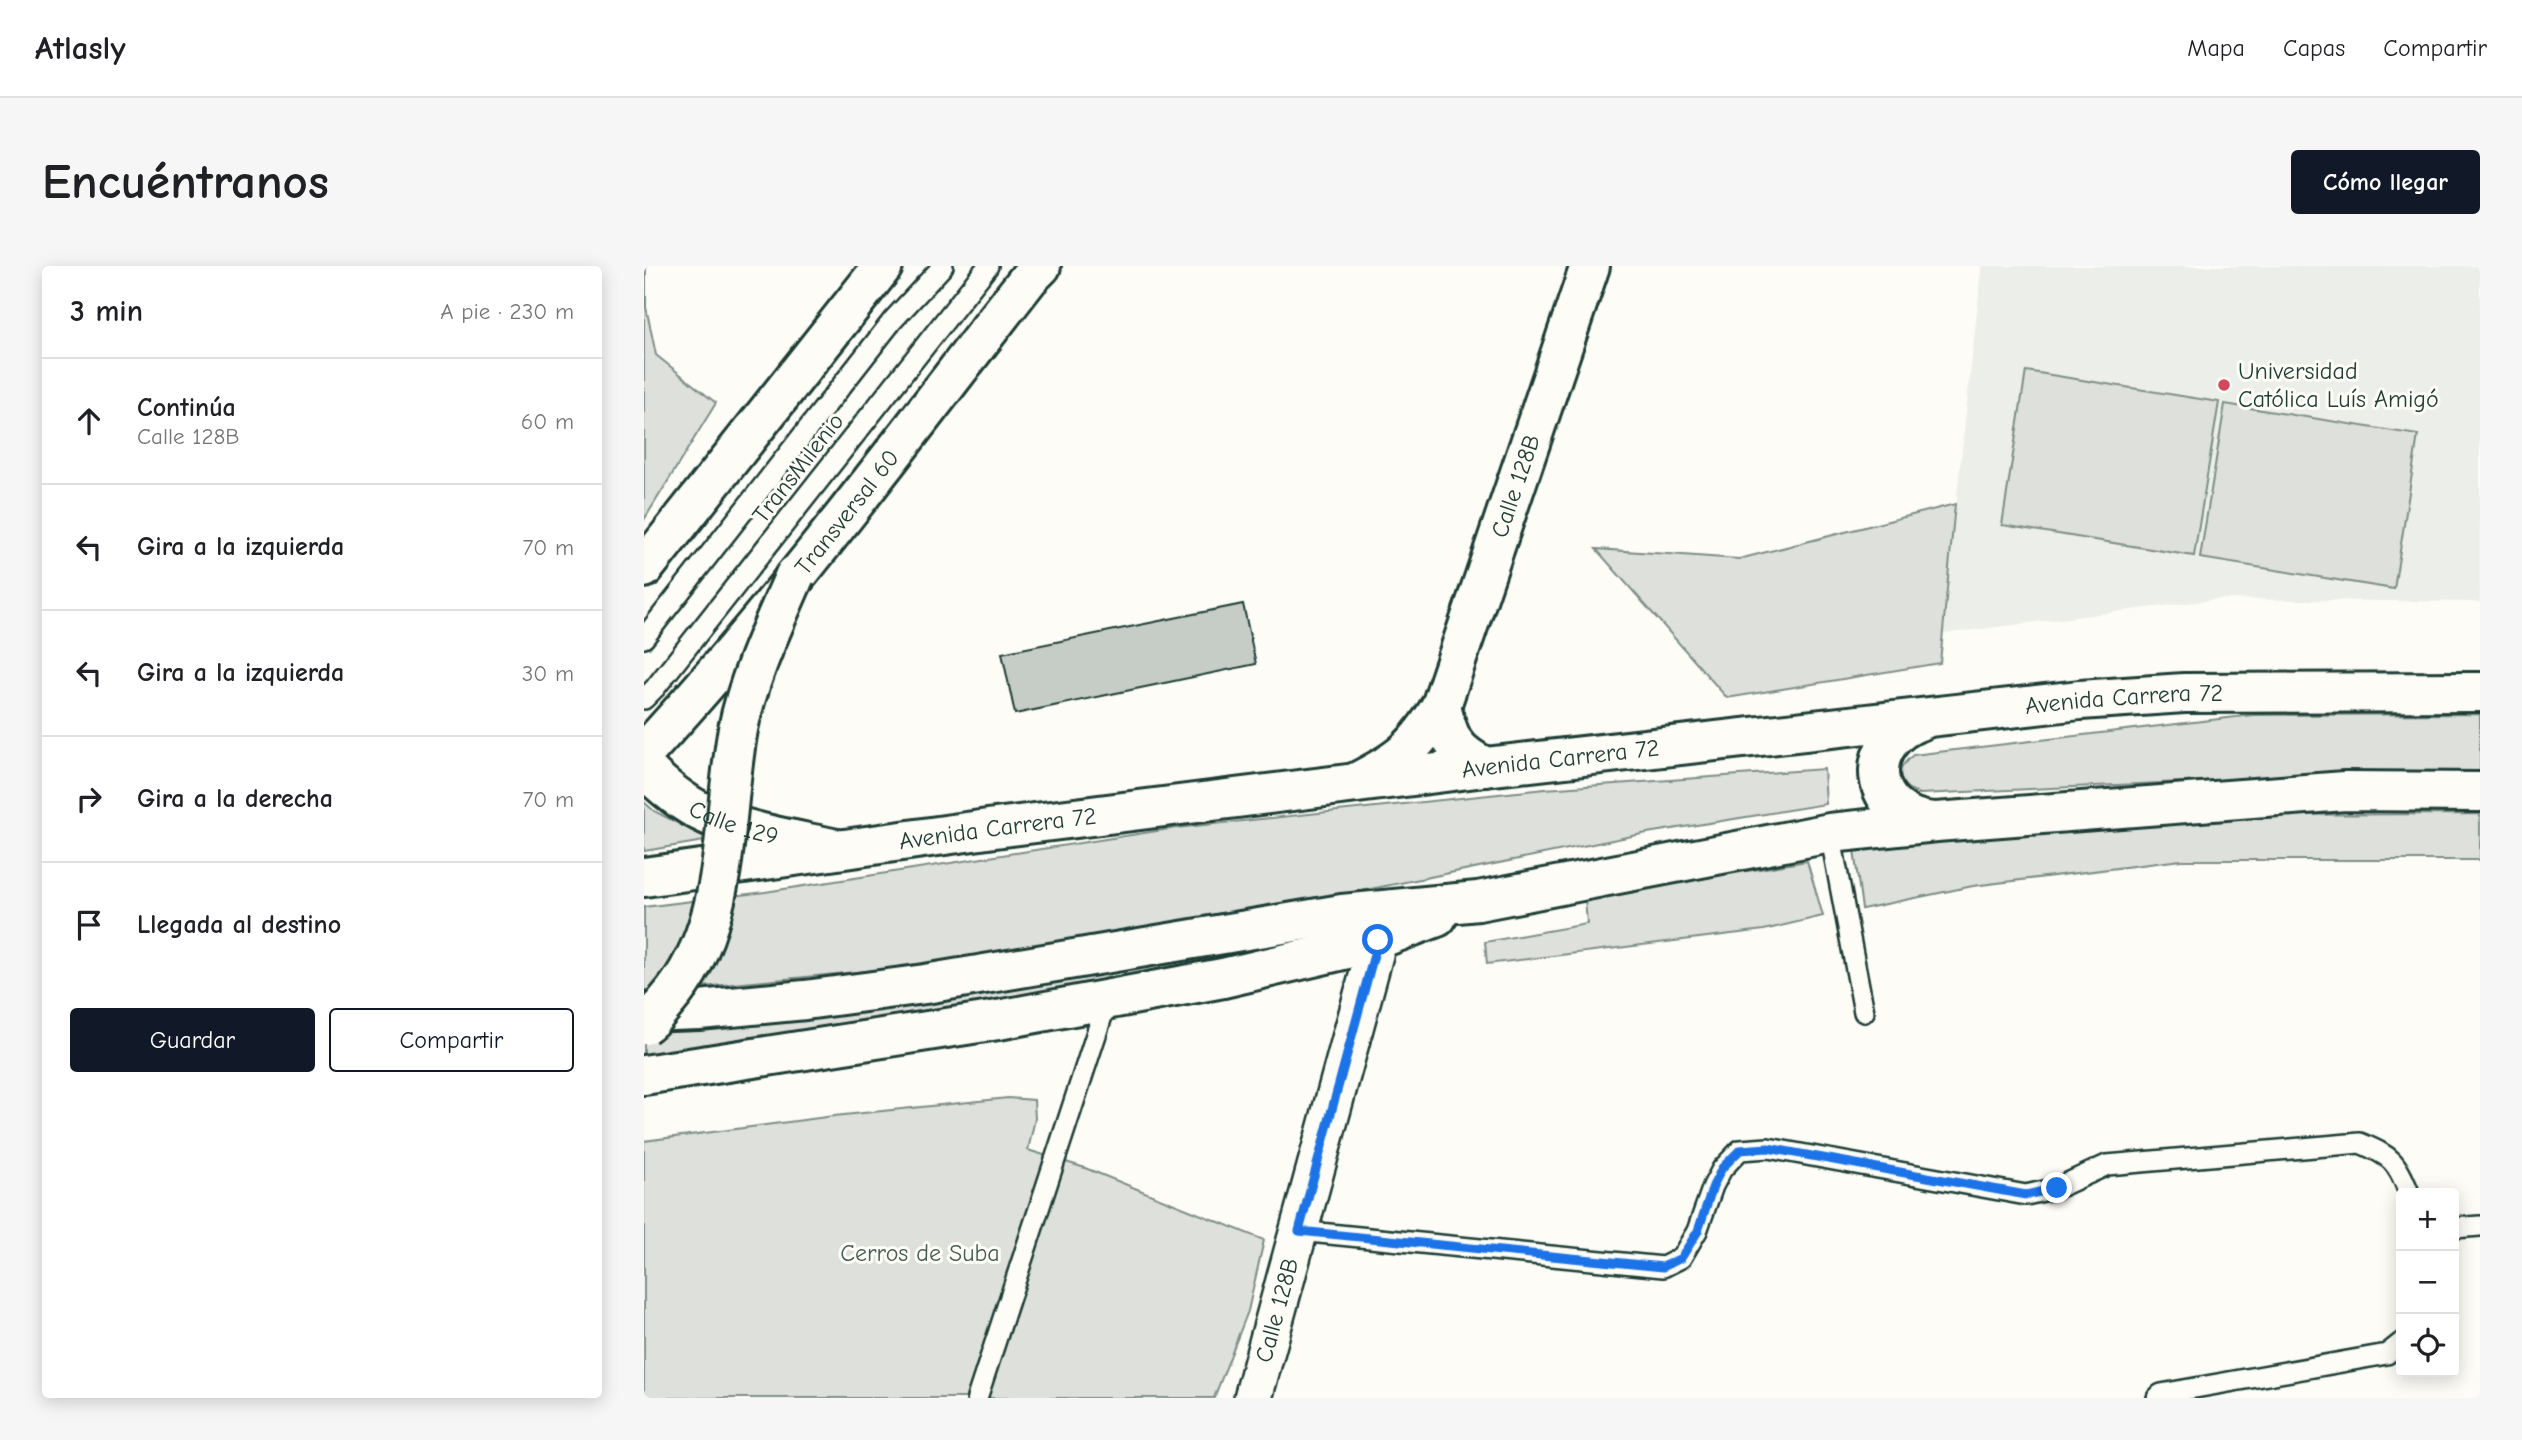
<!DOCTYPE html>
<html lang="es">
<head>
<meta charset="utf-8">
<style>
  body { margin:0; font-family:"Comic Neue",sans-serif; background:#f6f6f6; color:#202124 }
  .controls { position:absolute; right:21px; bottom:21px; display:grid; overflow:hidden; border-radius:7px; box-shadow:0 4px 18px #0003 }
  .controls button { width:63px; height:63px; display:grid; place-items:center; padding:0; border:0; border-bottom:2px solid #e0e0e0; background:#fff; color:#202124; font:35px sans-serif }
  .stop { position:absolute; width:21px; height:21px; margin:-16px; border:5px solid #1a73e8; border-radius:50%; background:#fff }
  .stop.end { background:#1a73e8; border-color:#fff; box-shadow:0 2px 7px #0008 }
  .list { margin:0; padding:0; list-style:none }
  h2 { display:flex; justify-content:space-between; align-items:center; height:91px; margin:0; padding:0 28px; font-size:30px }
  h2 small { font-size:23px; font-weight:400; color:#757577 }
  .list li { display:grid; grid-template-columns:46px 1fr auto; gap:21px; align-items:center; box-sizing:border-box; height:126px; padding:0 28px; border-top:2px solid #e0e0e0 }
  .list b { display:block; font-size:26px; white-space:nowrap }
  .list p { margin:0; font-size:23px; white-space:nowrap; color:#757577 }
  .list em { font-size:23px; font-style:normal; color:#757577 }
  .actions { display:flex; gap:14px; padding:21px 28px }
  .actions a { flex:1; padding:16px 0; border:2px solid #111827; border-radius:7px; text-align:center; font-size:24px; color:#111827 }
  .actions .main { background:#111827; color:#fff }
  .icon { flex:none; width:38px; height:38px; fill:none; stroke:currentColor; stroke-width:2; stroke-linecap:round; stroke-linejoin:round }
  .map { position:relative; flex:none; width:1836px; height:1132px; overflow:hidden; border-radius:7px }
  header { display:flex; align-items:center; gap:42px; box-sizing:border-box; height:98px; padding:0 35px; background:#fff; border-bottom:2px solid #e0e0e0 }
  header strong { font-size:33px }
  nav { display:flex; gap:38px; margin-inline-start:auto; font-size:24px }
  .intro { display:flex; align-items:center; justify-content:space-between; box-sizing:border-box; height:168px; padding:0 42px }
  h1 { margin:0; font-size:49px }
  .button { padding:18px 32px; border-radius:7px; background:#111827; color:#fff; font-size:24px; font-weight:700 }
  main { display:flex; gap:42px; padding:0 42px }
  aside { flex:1; background:#fff; border-radius:7px; box-shadow:0 4px 18px #0003 }
  .map>svg:first-child { display:block }
  .built { fill:#eceee9 }
  .green { fill:#dde0db; stroke:#7e8e88; stroke-width:2 }
  .building { fill:#c6cdc7; stroke:#1f3d34; stroke-width:2 }
  .lines { fill:none; stroke-linecap:round; stroke-linejoin:round }
  .service-casing { stroke:#1f3d34; stroke-width:24 }
  .minor-casing { stroke:#1f3d34; stroke-width:42 }
  .tertiary-casing { stroke:#1f3d34; stroke-width:44 }
  .secondary-casing { stroke:#1f3d34; stroke-width:44 }
  .primary-casing { stroke:#1f3d34; stroke-width:44 }
  .trunk-casing { stroke:#1f3d34; stroke-width:44 }
  .service { stroke:#fdfcf7; stroke-width:19 }
  .minor { stroke:#fdfcf7; stroke-width:37 }
  .tertiary { stroke:#fdfcf7; stroke-width:38 }
  .secondary { stroke:#fdfcf7; stroke-width:38 }
  .primary { stroke:#fdfcf7; stroke-width:38 }
  .trunk { stroke:#fdfcf7; stroke-width:38 }
  .trunk-bridge-casing { stroke:#1f3d34; stroke-width:44; stroke-linecap:butt }
  .trunk-bridge { stroke:#fdfcf7; stroke-width:38 }
  .route { stroke:#1a73e8; stroke-width:9 }
  .poi-dot { fill:#d1495b; stroke:#fdfcf7; stroke-width:2.5 }
  .labels { text-anchor:middle; stroke-width:6; stroke-linejoin:round; paint-order:stroke }
  .poi-label { font-size:24px; fill:#1f3d34; stroke:#fdfcf7; text-anchor:start }
  .street-label { font-size:24px; fill:#1f3d34; stroke:#fdfcf7 }
  .park-label { font-size:24px; fill:#455e55; stroke:#fdfcf7 }
</style>
</head>
<body>
<header>
<strong>Atlasly</strong>
<nav><a>Mapa</a><a>Capas</a><a>Compartir</a></nav>
</header>
<div class="intro"><h1>Encuéntranos</h1><a class="button">Cómo llegar</a></div>
<main>
<aside>
<h2>3 min<small>A pie · 230 m</small></h2>
<ul class="list">
<li><svg class="icon" aria-label="ahead" viewBox="0 0 24 24"><path d="M12 20V5M6 11l6-6 6 6"/></svg><div><b>Continúa</b><p>Calle 128B</p></div><em>60 m</em></li>
<li><svg class="icon" aria-label="left" viewBox="0 0 24 24"><path d="M17 20v-9H6M10 6l-5 5 5 5"/></svg><div><b>Gira a la izquierda</b></div><em>70 m</em></li>
<li><svg class="icon" aria-label="left" viewBox="0 0 24 24"><path d="M17 20v-9H6M10 6l-5 5 5 5"/></svg><div><b>Gira a la izquierda</b></div><em>30 m</em></li>
<li><svg class="icon" aria-label="right" viewBox="0 0 24 24"><path d="M7 20v-9h11M14 6l5 5-5 5"/></svg><div><b>Gira a la derecha</b></div><em>70 m</em></li>
<li><svg class="icon" aria-label="arrive" viewBox="0 0 24 24"><path d="M6 21V4h12l-3 4 3 4H6"/></svg><div><b>Llegada al destino</b></div></li>
</ul>
<div class="actions"><a class="main">Guardar</a><a>Compartir</a></div>
</aside>
<div class="map">
<svg width="1836" height="1132" viewBox="0 0 1836 1132">
  <rect width="100%" height="100%" fill="#fdfcf7"/>
  <filter id="ink" filterUnits="userSpaceOnUse"><feTurbulence type="fractalNoise" baseFrequency=".0143" numOctaves="2"/><feDisplacementMap in="SourceGraphic" scale="14" xChannelSelector="R" yChannelSelector="G"/><feConvolveMatrix kernelMatrix="1 2 1 2 8 2 1 2 1" color-interpolation-filters="sRGB"/></filter>
  <g filter="url(#ink)">
    <polygon class="built" points="1338,0 1836,0 1836,336 1574,333 1298,368"/>
    <g class="green">
      <polygon points="0,0 2,0 2,41 12,89 72,137 0,254"/>
      <polygon points="1382,105 1575,136 1550,290 1358,259"/>
      <polygon points="1581,138 1774,169 1750,323 1556,292"/>
      <polygon points="1311,238 1296,397 1083,432 952,283 1095,293"/>
      <path d="M1836,448V509L1733,507L1276,528C1252,520 1249,505 1269,489L1609,449Z"/>
      <polygon points="1180,503 1182,538 1003,567 613,646 263,701 68,720 0,724 0,641 121,626 532,562 901,523"/>
      <polygon points="0,536 10,545 66,574 0,585"/>
      <polygon points="1836,548 1836,594 1537,594 1329,620 1218,643 1210,584 1322,566 1572,549"/>
      <polygon points="1163,595 1179,650 1120,664 843,698 841,676 943,658 941,632"/>
      <polygon points="614,680 616,691 0,794 0,762"/>
      <polygon points="364,832 390,834 391,853 384,884 441,902 620,974 604,1045 570,1132 0,1132 0,875 190,850"/>
    </g>
    <polygon class="building" points="599,338 612,398 371,448 358,387"/>
    <g class="lines">
      <defs>
        <g id="service">
          <polyline points="0,372 249,54 299,0"/>
          <polyline points="0,433 11,422 344,0"/>
          <polyline points="1186,567 1220,746"/>
          <polyline points="1810,962 1836,960"/>
          <path d="M655,965L1019,1001L1037,992L1053,965L1069,920L1078,903L1096,884L1124,882L1382,929L1413,922L1463,899L1716,877C1747,890 1753,895 1765,927"/>
          <polyline points="333,1132 463,735"/>
          <polyline points="1513,1132 1517,1128 1743,1088 1757,1077"/>
        </g>
        <g id="minor">
          <path id="s1" d="M609,1132L734,674"/>
        </g>
        <g id="tertiary">
          <path d="M797,440C805,474 810,485 841,501"/>
          <path id="s2" d="M711,517C755,495 771,483 797,440L946,0"/>
        </g>
        <g id="secondary">
          <path id="s3" d="M0,502C20,522 44,542 71,552C109,568 152,574 193,583"/>
        </g>
        <g id="primary">
          <polyline points="0,302 239,0"/>
          <path id="s4" d="M0,487C139,337 260,172 385,12L397,0"/>
        </g>
        <g id="trunk">
          <path d="M1278,454C1214,475 1224,552 1291,556"/>
          <path id="s5" d="M0,611L351,562L841,501L1436,434L1540,427L1836,426"/>
          <polyline points="0,746 55,744 161,734 281,718 698,648 834,635 1186,567 1292,556 1701,525 1836,526"/>
          <polyline points="0,809 354,754 579,712 716,680 793,651"/>
        </g>
      </defs>
      <use href="#service" class="service-casing"/>
      <use href="#minor" class="minor-casing"/>
      <use href="#tertiary" class="tertiary-casing"/>
      <use href="#secondary" class="secondary-casing"/>
      <use href="#primary" class="primary-casing"/>
      <use href="#trunk" class="trunk-casing"/>
      <use href="#service" class="service"/>
      <use href="#minor" class="minor"/>
      <use href="#tertiary" class="tertiary"/>
      <use href="#secondary" class="secondary"/>
      <use href="#primary" class="primary"/>
      <use href="#trunk" class="trunk"/>
      <defs>
        <path id="trunk-bridge" d="M0,759C9,753 15,744 22,736C88,662 77,554 94,463C105,409 130,358 151,309"/>
      </defs>
      <use href="#trunk-bridge" class="trunk-bridge-casing"/>
      <use href="#trunk-bridge" class="trunk-bridge"/>
    </g>
  </g>
  <g class="lines" filter="url(#ink)">
    <polyline class="route" points="734,674 655,965 1019,1001 1037,992 1054,965 1069,920 1078,902 1096,884 1124,882 1382,929 1413,922"/>
  </g>
  <circle class="poi-dot" cx="1580" cy="119" r="7"/>
  <g class="labels">
    <g class="poi-label">
      <text x="1594" y="113">Universidad<tspan x="1594" dy="28">Católica Luís Amigó</tspan></text>
    </g>
    <g class="street-label">
      <text transform="translate(154 202) rotate(-52)" y="8">TransMilenio</text>
      <text dy="8" stroke="none"><textPath href="#s2" startOffset="350">Calle 128B</textPath></text>
      <text dy="8" stroke="none"><textPath href="#s4" startOffset="315">Transversal 60</textPath></text>
      <text dy="8" stroke="none"><textPath href="#s5" startOffset="1491">Avenida Carrera 72</textPath></text>
      <text dy="8" stroke="none"><textPath href="#s5" startOffset="924">Avenida Carrera 72</textPath></text>
      <text dy="8" stroke="none"><textPath href="#s3" startOffset="107">Calle 129</textPath></text>
      <text dy="8" stroke="none"><textPath href="#s5" startOffset="357">Avenida Carrera 72</textPath></text>
      <text dy="8" stroke="none"><textPath href="#s1" startOffset="91">Calle 128B</textPath></text>
    </g>
    <g class="park-label">
      <text x="276" y="995">Cerros de Suba</text>
    </g>
  </g>
</svg>
<div class="controls">
<button>+</button>
<button>−</button>
<button><svg class="icon" aria-label="locate" viewBox="0 0 24 24"><circle cx="12" cy="12" r="6"/><path d="M12 2v4M12 18v4M2 12h4M18 12h4"/></svg></button>
</div>
<div class="stop" style="left:734px;top:674px"></div>
<div class="stop end" style="left:1413px;top:922px"></div>
</div>
</main>
</body>
</html>
